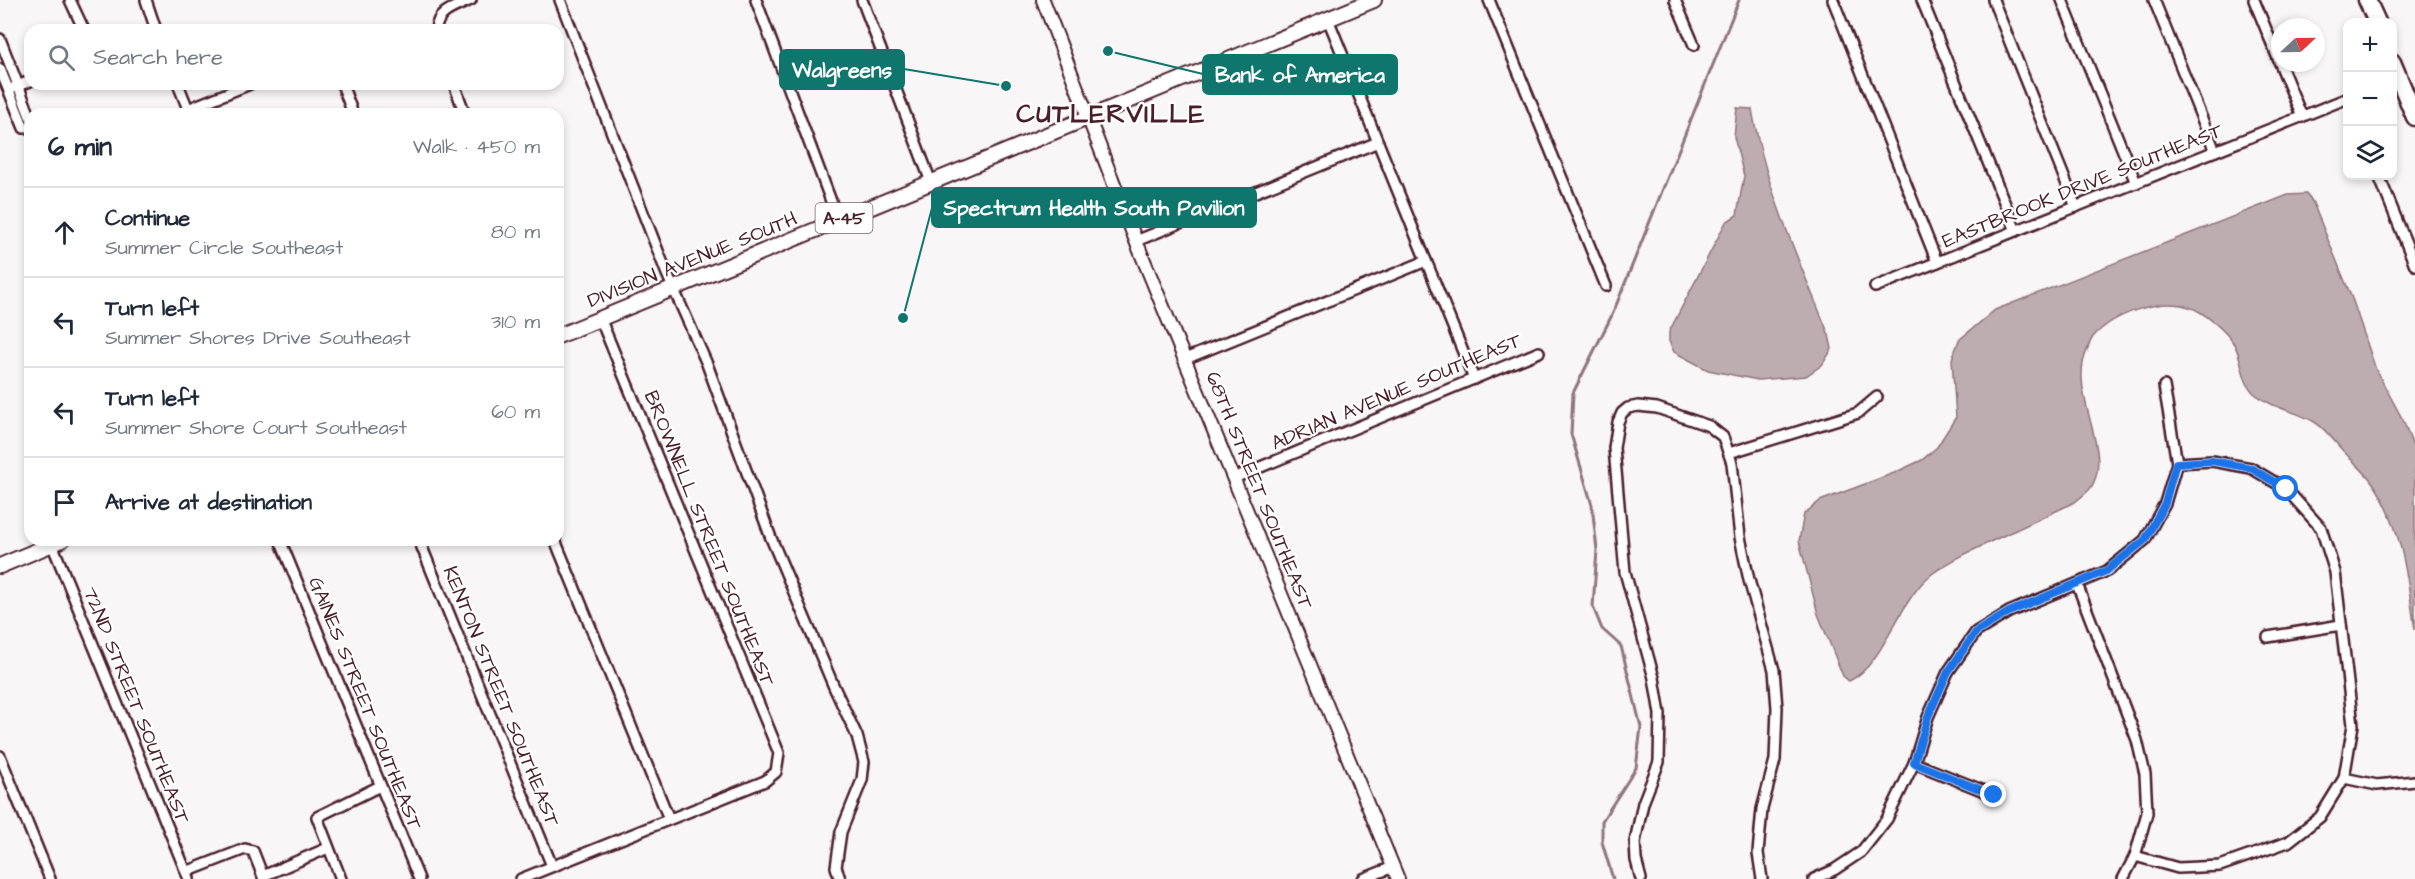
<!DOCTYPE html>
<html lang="en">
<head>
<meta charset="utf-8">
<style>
  body { margin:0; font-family:"Architects Daughter",sans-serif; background:#f6f6f7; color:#1f2937 }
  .controls { position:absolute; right:18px; top:18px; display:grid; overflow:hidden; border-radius:12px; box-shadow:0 3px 9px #0003 }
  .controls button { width:54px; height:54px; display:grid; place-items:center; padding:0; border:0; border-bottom:2px solid #e0e1e3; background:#fff; color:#1f2937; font:30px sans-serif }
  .compass { position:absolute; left:2271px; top:18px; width:54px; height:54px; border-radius:50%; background:#fff; box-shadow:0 3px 9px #0003; rotate:68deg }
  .stop { position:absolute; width:18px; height:18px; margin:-14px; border:4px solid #1a73e8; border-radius:50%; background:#fff }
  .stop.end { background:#1a73e8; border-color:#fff; box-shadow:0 2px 6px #0008 }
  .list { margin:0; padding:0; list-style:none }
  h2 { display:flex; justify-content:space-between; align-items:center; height:78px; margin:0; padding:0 24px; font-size:26px }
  h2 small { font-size:20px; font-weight:400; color:#747a83 }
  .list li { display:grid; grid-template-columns:39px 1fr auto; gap:18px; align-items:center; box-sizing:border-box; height:90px; padding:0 24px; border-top:2px solid #e0e1e3 }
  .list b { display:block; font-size:22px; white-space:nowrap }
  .list p { margin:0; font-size:20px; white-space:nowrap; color:#747a83 }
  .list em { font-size:20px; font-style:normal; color:#747a83 }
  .icon { flex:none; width:33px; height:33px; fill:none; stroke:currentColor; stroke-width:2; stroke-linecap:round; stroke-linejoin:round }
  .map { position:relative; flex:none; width:2415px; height:879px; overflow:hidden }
  .search { position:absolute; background:#fff; box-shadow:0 3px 9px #0003; left:24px; top:24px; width:540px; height:66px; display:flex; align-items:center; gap:15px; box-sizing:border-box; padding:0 21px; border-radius:18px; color:#747a83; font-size:22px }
  .panel { position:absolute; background:#fff; box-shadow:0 3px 9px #0003; left:24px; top:108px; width:540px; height:438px; border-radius:18px }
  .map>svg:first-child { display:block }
  .water { fill:#bdadb0; stroke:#8f747b; stroke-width:1.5 }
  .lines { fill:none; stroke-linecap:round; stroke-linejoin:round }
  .stream { stroke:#8f747b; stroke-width:3 }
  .minor-casing { stroke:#4a1f2b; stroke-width:14 }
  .secondary-casing { stroke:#4a1f2b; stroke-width:16 }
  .primary-casing { stroke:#4a1f2b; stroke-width:18 }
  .motorway-casing { stroke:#4a1f2b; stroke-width:21 }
  .minor { stroke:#fff; stroke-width:9 }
  .secondary { stroke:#fff; stroke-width:12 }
  .primary { stroke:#fff; stroke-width:14 }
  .motorway { stroke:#fff; stroke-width:16 }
  .route { stroke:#1a73e8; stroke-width:8 }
  .labels { text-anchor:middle; stroke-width:4.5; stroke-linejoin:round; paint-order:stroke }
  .shield { fill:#fff; stroke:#80626b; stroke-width:1.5 }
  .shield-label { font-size:18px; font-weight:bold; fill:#4a1f2b }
  .street-label { font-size:20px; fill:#4a1f2b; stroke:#fff }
  .district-label { font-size:26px; font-weight:bold; letter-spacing:1.5px; fill:#4a1f2b; stroke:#fff }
  .leader { fill:none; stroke:#0f766e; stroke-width:2 }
  .callout-dot { fill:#0f766e; stroke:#fff; stroke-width:2 }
  .callout { fill:#0f766e; stroke:#0f766e; stroke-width:2 }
  .callout-label { font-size:21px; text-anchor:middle; font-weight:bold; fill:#fff }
</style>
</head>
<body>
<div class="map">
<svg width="2415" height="879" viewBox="0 0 2415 879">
  <rect width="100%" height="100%" fill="#f8f6f7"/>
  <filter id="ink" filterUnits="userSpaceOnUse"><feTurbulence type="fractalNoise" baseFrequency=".0167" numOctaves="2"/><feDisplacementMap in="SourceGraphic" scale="12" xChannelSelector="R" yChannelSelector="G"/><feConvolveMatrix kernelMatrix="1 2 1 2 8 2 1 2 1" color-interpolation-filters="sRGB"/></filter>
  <g filter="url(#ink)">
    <g class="water">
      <path d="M1737,108L1752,109C1765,187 1799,261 1829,335L1832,349L1822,365L1806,376L1758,380L1708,370L1674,352L1669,341V332L1726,222L1737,215L1744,176L1734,137Z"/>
      <path d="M2306,194L2313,203L2353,301L2376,370L2404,422L2415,452V630C2408,581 2402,525 2373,483C2365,472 2354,462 2345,453C2336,444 2327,430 2316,423C2298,411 2273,409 2255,394C2241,382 2243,359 2234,344C2226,331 2203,311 2189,307C2160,297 2113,314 2093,337C2090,341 2088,348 2086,353C2068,395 2117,456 2089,490C2085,494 2080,498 2075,502C2048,515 2020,528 1992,541C1972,551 1950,560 1932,574C1898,600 1885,664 1849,681L1843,676L1818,614L1799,541L1804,514L1820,501L1894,473L1922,460L1937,447L1956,417L1952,359L1959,340L1995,310L2288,195Z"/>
    </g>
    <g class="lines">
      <polyline class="stream" points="1613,879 1602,842 1602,821 1636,768 1641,727 1621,646 1602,629 1593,607 1597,550 1592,505 1571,434 1573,393 1613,313 1739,0"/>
      <defs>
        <g id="minor">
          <polyline points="70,0 84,30"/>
          <polyline points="146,0 156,30"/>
          <polyline points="560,0 667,274 707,364 771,538 834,687 857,736 864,762 862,780 841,832 836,867 840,879"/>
          <polyline points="756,0 838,220"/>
          <polyline points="862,0 931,182"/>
          <polyline points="1489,0 1606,286"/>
          <polyline points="1675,0 1694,45"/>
          <polyline points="1833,0 1937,262"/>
          <polyline points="1922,0 2016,231"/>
          <polyline points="1993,0 2076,207"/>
          <polyline points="2062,0 2136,183"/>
          <polyline points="2154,0 2215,151"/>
          <polyline points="2254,0 2302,117"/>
          <polyline points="1328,19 1474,379"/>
          <path d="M436,30C437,11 456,7 471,0"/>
          <polyline points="0,39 30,116"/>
          <polyline points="0,69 24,128"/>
          <polyline points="178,84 190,114"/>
          <polyline points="342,84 353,114"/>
          <polyline points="454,84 465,114"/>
          <polyline points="13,88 30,81"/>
          <polyline points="188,109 250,84"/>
          <polyline points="2379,176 2415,265"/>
          <polyline points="1136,241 1378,142"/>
          <polyline points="1875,287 2348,98"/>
          <polyline points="1185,359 1426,261"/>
          <polyline points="1729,453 1858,413 1877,397"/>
          <polyline points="1234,478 1539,352"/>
          <polyline points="280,540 419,879"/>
          <polyline points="419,540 552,866"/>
          <polyline points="555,540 669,819"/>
          <polyline points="52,544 189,879"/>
          <polyline points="2077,584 2137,740 2145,774 2147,813 2135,856 2123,879"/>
          <polyline points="2268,637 2341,625"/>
          <polyline points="0,756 50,879"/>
          <polyline points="1914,763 1994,795"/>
          <polyline points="2344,778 2377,785 2415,781"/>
          <polyline points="2135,856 2178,868 2220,866 2288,842 2320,817 2344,778 2353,725 2335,572 2321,528 2286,489 2251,468 2212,461 2177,463"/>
          <polyline points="186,872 245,849 253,851 264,879"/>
          <polyline points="263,876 328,848"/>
          <polyline points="341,879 317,817 380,786"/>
          <polyline points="521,879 765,781 776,772 779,753 600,318"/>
          <polyline points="1363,879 1393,867"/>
          <polyline points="1641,879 1636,860 1635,842 1643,803 1659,762 1660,714 1654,678 1625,572 1614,448 1618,422 1622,413 1628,408 1638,406 1657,408 1709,426 1723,437 1732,463 1740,537 1749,580 1774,670 1777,708 1775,760 1762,809 1758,853 1762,879"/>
          <polyline points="1814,879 1834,870 1861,852 1887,819 1914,763 1928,717 1948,672 1976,632 2009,612 2107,571 2145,540 2165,503 2177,463 2164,386"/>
        </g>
        <polyline id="secondary" points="1043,0 1136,241 1398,879"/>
        <g id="primary">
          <polyline points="558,336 1374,0"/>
          <polyline points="0,566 62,540"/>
        </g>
        <g id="motorway">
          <polyline points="2367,0 2377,22"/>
          <polyline points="2392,62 2415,117"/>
        </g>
      </defs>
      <use href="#minor" class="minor-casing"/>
      <use href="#secondary" class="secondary-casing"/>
      <use href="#primary" class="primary-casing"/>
      <use href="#motorway" class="motorway-casing"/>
      <use href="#minor" class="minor"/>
      <use href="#secondary" class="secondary"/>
      <use href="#primary" class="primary"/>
      <use href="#motorway" class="motorway"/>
    </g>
  </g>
  <g class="lines" filter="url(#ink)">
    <polyline class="route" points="1994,795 1914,763 1928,717 1948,672 1976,632 2009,612 2106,571 2145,540 2165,503 2176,463 2212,461 2251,468 2286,489"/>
  </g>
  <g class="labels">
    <rect class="shield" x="815.5" y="203" width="57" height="30" rx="4.5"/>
    <g class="shield-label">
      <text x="844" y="224">A-45</text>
    </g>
    <g class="street-label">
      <text transform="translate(2082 185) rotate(-22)" y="7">EASTBROOK DRIVE SOUTHEAST</text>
      <text transform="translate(692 259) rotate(-22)" y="7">DIVISION AVENUE SOUTH</text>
      <text transform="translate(1396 391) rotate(-23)" y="7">ADRIAN AVENUE SOUTHEAST</text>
      <text transform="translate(1260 490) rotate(68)" y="7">68TH STREET SOUTHEAST</text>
      <text transform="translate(710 538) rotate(68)" y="7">BROWNELL STREET SOUTHEAST</text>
      <text transform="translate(502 696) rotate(68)" y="7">KENTON STREET SOUTHEAST</text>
      <text transform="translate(366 703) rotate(68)" y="7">GAINES STREET SOUTHEAST</text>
      <text transform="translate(137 705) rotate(68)" y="7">72ND STREET SOUTHEAST</text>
    </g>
    <g class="district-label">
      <text x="1111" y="122">CUTLERVILLE</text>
    </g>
  </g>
  <path class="leader" d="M1006 86L904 69M1108 51L1203 74M903 318L932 208"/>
  <g class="callout-dot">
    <circle cx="1006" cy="86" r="6"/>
    <circle cx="1108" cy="51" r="6"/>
    <circle cx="903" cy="318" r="6"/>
  </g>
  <g class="callout">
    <rect x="780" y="50" width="124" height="39" rx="6"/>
    <rect x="1203" y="55" width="194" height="39" rx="6"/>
    <rect x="932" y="188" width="324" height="39" rx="6"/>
  </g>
  <g class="callout-label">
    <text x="842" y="77">Walgreens</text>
    <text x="1300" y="82">Bank of America</text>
    <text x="1094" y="215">Spectrum Health South Pavilion</text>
  </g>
</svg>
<div class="controls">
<button>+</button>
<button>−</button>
<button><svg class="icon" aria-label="layers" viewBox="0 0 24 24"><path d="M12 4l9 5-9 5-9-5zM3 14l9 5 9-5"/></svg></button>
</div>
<svg class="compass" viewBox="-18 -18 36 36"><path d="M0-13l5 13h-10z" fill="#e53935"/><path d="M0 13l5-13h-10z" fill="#747a83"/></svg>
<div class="stop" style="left:2286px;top:489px"></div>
<div class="stop end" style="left:1994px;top:795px"></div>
<div class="search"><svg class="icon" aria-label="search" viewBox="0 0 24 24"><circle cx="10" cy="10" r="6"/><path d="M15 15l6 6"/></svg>Search here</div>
<section class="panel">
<h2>6 min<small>Walk · 450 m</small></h2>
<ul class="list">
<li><svg class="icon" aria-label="ahead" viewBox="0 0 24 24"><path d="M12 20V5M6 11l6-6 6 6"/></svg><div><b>Continue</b><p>Summer Circle Southeast</p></div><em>80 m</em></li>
<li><svg class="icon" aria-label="left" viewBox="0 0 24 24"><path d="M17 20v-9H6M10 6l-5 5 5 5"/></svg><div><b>Turn left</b><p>Summer Shores Drive Southeast</p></div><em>310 m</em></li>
<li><svg class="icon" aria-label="left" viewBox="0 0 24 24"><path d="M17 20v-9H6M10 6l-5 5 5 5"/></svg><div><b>Turn left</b><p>Summer Shore Court Southeast</p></div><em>60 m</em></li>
<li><svg class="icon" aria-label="arrive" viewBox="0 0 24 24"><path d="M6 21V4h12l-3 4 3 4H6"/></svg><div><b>Arrive at destination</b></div></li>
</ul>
</section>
</div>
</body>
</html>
